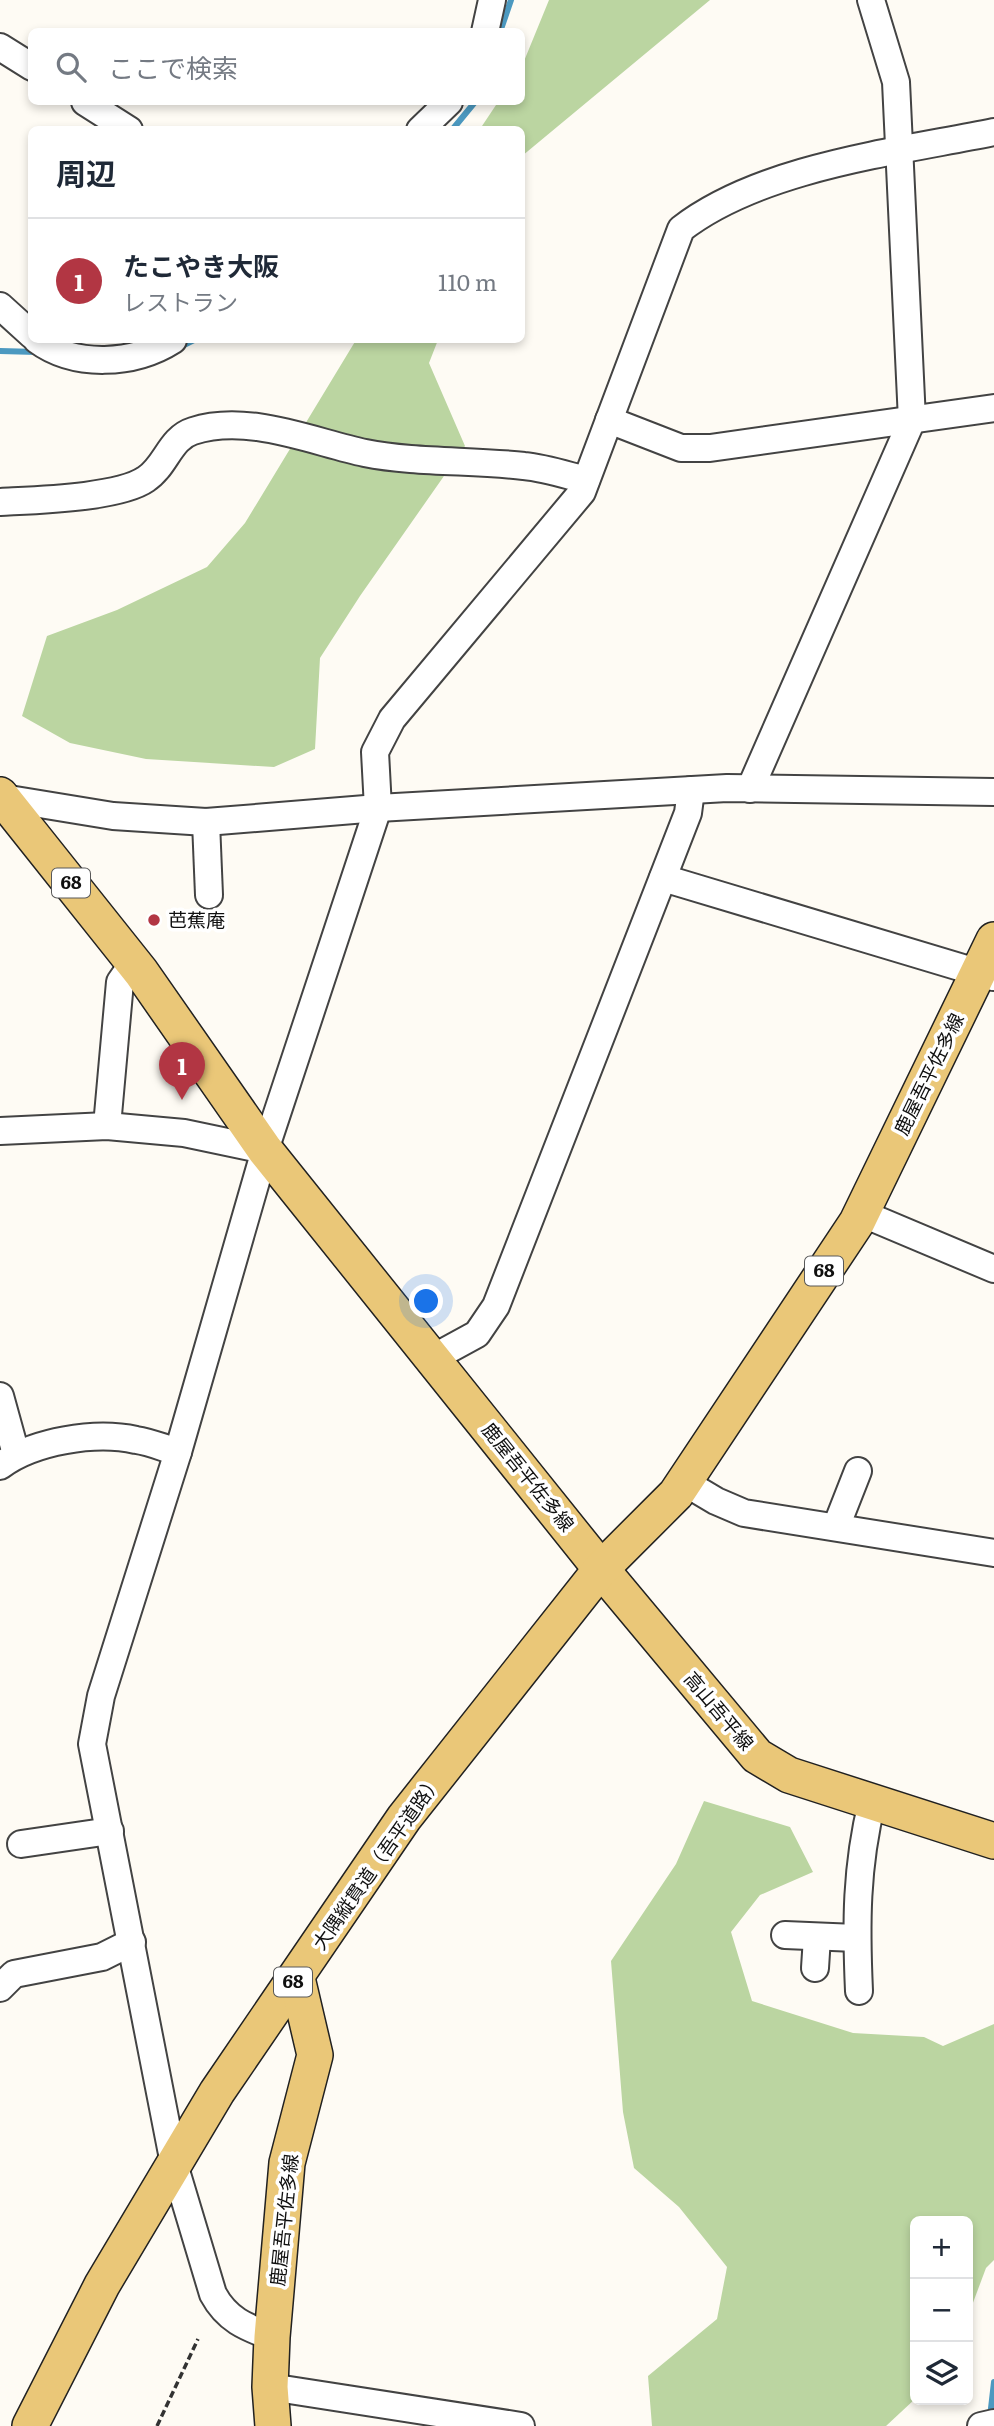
<!DOCTYPE html>
<html lang="ja">
<head>
<meta charset="utf-8">
<style>
  body { margin:0; font-family:Literata,"Noto Sans JP",serif; background:#f2f2f3; color:#1f2937 }
  .controls { position:absolute; right:21px; bottom:21px; display:grid; overflow:hidden; border-radius:10px; box-shadow:0 4px 10px #0003 }
  .controls button { width:63px; height:63px; display:grid; place-items:center; padding:0; border:0; border-bottom:2px solid #e0e1e3; background:#fff; color:#1f2937; font:35px sans-serif }
  .you { position:absolute; left:427px; top:1302px; width:24px; height:24px; margin:-18px; border:5px solid #fff; border-radius:50%; background:#1a73e8; box-shadow:0 0 0 10px #1a73e833 }
  .badge { display:grid; place-items:center; width:46px; height:46px; border-radius:50%; background:#b23643; color:#fff; font-size:23px; font-weight:700 }
  .pin { position:absolute; translate:-50% -58px; filter:drop-shadow(0 2px 4px #0008) }
  .pin::after { content:''; position:absolute; top:37px; width:24px; height:21px; background:inherit; clip-path:polygon(0 0,100% 0,50% 100%) }
  .list { margin:0; padding:0; list-style:none }
  h2 { display:flex; justify-content:space-between; align-items:center; height:91px; margin:0; padding:0 28px; font-size:30px }
  h2 small { font-size:23px; font-weight:400; color:#747a83 }
  .list li { display:grid; grid-template-columns:46px 1fr auto; gap:21px; align-items:center; box-sizing:border-box; height:126px; padding:0 28px; border-top:2px solid #e0e1e3 }
  .list b { display:block; font-size:26px; white-space:nowrap }
  .list p { margin:0; font-size:23px; white-space:nowrap; color:#747a83 }
  .list em { font-size:23px; font-style:normal; color:#747a83 }
  .icon { flex:none; width:38px; height:38px; fill:none; stroke:currentColor; stroke-width:2; stroke-linecap:round; stroke-linejoin:round }
  .map { position:relative; flex:none; width:994px; height:2426px; overflow:hidden }
  .search { position:absolute; background:#fff; box-shadow:0 4px 10px #0003; left:28px; top:28px; width:497px; height:77px; display:flex; align-items:center; gap:18px; box-sizing:border-box; padding:0 24px; border-radius:10px; color:#747a83; font-size:26px }
  .panel { position:absolute; background:#fff; box-shadow:0 4px 10px #0003; left:28px; top:126px; width:497px; height:217px; border-radius:10px }
  .map>svg:first-child { display:block }
  .forest { fill:#bbd5a1 }
  .lines { fill:none; stroke-linecap:round; stroke-linejoin:round }
  .stream { stroke:#4c99c0; stroke-width:6 }
  .minor-casing { stroke:#434343; stroke-width:30 }
  .major-casing { stroke:#212121; stroke-width:38 }
  .path { stroke:#323232; stroke-width:3.5; stroke-dasharray:7 3.5; stroke-linecap:butt }
  .minor { stroke:#fff; stroke-width:26 }
  .major { stroke:#eac778; stroke-width:35 }
  .poi-dot { fill:#b23643; stroke:#fff; stroke-width:2.5 }
  .labels { text-anchor:middle; stroke-width:7; stroke-linejoin:round; paint-order:stroke }
  .shield { fill:#fff; stroke:#585858; stroke-width:2 }
  .shield-label { font-size:18px; font-weight:bold; fill:#101010 }
  .poi-label { font-size:19px; fill:#101010; stroke:#fff; text-anchor:start }
  .street-label { font-size:19px; fill:#101010; stroke:#fff }
</style>
</head>
<body>
<div class="map">
<svg width="994" height="2426" viewBox="0 0 994 2426">
  <rect width="100%" height="100%" fill="#fefbf4"/>
  <g class="forest">
    <polygon points="549,0 710,0 522,156 522,130 480,129 498,102 522,102 522,66"/>
    <polygon points="356,340 438,340 429,363 465,446 360,596 320,658 315,749 274,767 146,759 70,743 22,716 47,636 117,610 207,567 245,523"/>
    <polygon points="704,1801 790,1827 813,1872 760,1895 731,1932 752,2001 853,2033 924,2037 943,2046 994,2024 994,2260 986,2268 968,2316 968,2221 915,2221 915,2399 886,2426 652,2426 648,2376 717,2319 727,2267 679,2207 634,2168 623,2112 611,1961 676,1864"/>
  </g>
  <g class="lines">
    <g class="stream">
      <polyline points="500,32 511,0"/>
      <polyline points="452,130 475,102"/>
      <polyline points="180,347 194,340"/>
      <polyline points="0,351 37,352"/>
      <polyline points="990,2417 994,2382"/>
    </g>
    <defs>
      <g id="minor">
        <polyline points="485,32 492,0"/>
        <polyline points="0,47 32,67"/>
        <polyline points="85,102 129,130"/>
        <polyline points="420,130 449,102"/>
        <polyline points="0,306 32,335"/>
        <path d="M37,340C75,368 134,365 173,340"/>
        <polyline points="609,420 681,448 710,448 994,408"/>
        <path d="M0,502C35,500 119,498 146,479C166,466 170,438 193,431C248,413 313,442 365,453C414,463 474,460 524,466C545,468 566,475 586,480"/>
        <polyline points="750,789 912,420 896,82 871,0"/>
        <polyline points="3,798 113,816 206,822 378,808 727,788 994,792"/>
        <polyline points="206,822 209,895"/>
        <polyline points="663,878 993,977"/>
        <polyline points="107,1126 120,982 134,962"/>
        <polyline points="0,1131 107,1126 184,1133 265,1150"/>
        <polyline points="861,1213 994,1269"/>
        <polyline points="433,1358 477,1334 496,1306 688,813 691,790"/>
        <polyline points="0,1396 16,1454"/>
        <path d="M0,1466C33,1441 95,1431 136,1440C150,1442 164,1448 178,1452"/>
        <polyline points="684,1482 716,1501 744,1513 994,1553"/>
        <polyline points="836,1527 858,1471"/>
        <polyline points="21,1844 110,1831"/>
        <polyline points="785,1935 856,1938"/>
        <polyline points="815,1968 817,1937"/>
        <polyline points="0,1988 14,1974 102,1957 132,1942"/>
        <path d="M859,1991C856,1924 856,1867 872,1802"/>
        <path d="M272,2337C246,2327 227,2320 213,2294L174,2164L92,1744L101,1696L178,1452L265,1150L378,808L375,752L392,719L582,492L681,229C761,167 896,152 994,132"/>
        <polyline points="270,2387 521,2426"/>
        <polyline points="981,2426 994,2423"/>
      </g>
      <g id="major">
        <polyline points="0,795 141,972 265,1150 601,1569 757,1756 789,1775 994,1841"/>
        <polyline points="30,2426 102,2285 217,2092 404,1818 601,1569 676,1494 857,1222 994,940"/>
        <polyline points="273,2426 270,2387 272,2337 287,2163 315,2055 297,1978"/>
      </g>
    </defs>
    <use href="#minor" class="minor-casing"/>
    <use href="#major" class="major-casing"/>
    <polyline class="path" points="157,2426 198,2339"/>
    <use href="#minor" class="minor"/>
    <use href="#major" class="major"/>
  </g>
  <circle class="poi-dot" cx="154" cy="920" r="7"/>
  <g class="labels">
    <g class="shield">
      <rect x="52" y="868.5" width="38" height="29" rx="5"/>
      <rect x="805" y="1256.5" width="38" height="29" rx="5"/>
      <rect x="274" y="1967.5" width="38" height="29" rx="5"/>
    </g>
    <g class="shield-label">
      <text x="71" y="889">68</text>
      <text x="824" y="1277">68</text>
      <text x="293" y="1988">68</text>
    </g>
    <g class="poi-label">
      <text x="168" y="927">芭蕉庵</text>
    </g>
    <g class="street-label">
      <text transform="translate(929 1074) rotate(-64)" y="7">鹿屋吾平佐多線</text>
      <text transform="translate(528 1477) rotate(51)" y="7">鹿屋吾平佐多線</text>
      <text transform="translate(719 1711) rotate(50)" y="7">高山吾平線</text>
      <text transform="translate(377 1862) rotate(-55)" y="7">大隅縦貫道（吾平道路）</text>
      <text transform="translate(284 2220) rotate(-84)" y="7">鹿屋吾平佐多線</text>
    </g>
  </g>
</svg>
<div class="controls">
<button>+</button>
<button>−</button>
<button><svg class="icon" aria-label="layers" viewBox="0 0 24 24"><path d="M12 4l9 5-9 5-9-5zM3 14l9 5 9-5"/></svg></button>
</div>
<div class="you"></div>
<div class="pin badge" style="left:182px;top:1100px">1</div>
<div class="search"><svg class="icon" aria-label="search" viewBox="0 0 24 24"><circle cx="10" cy="10" r="6"/><path d="M15 15l6 6"/></svg>ここで検索</div>
<section class="panel">
<h2>周辺<small></small></h2>
<ul class="list">
<li><span class="badge">1</span><div><b>たこやき大阪</b><p>レストラン</p></div><em>110 m</em></li>
</ul>
</section>
</div>
</body>
</html>
